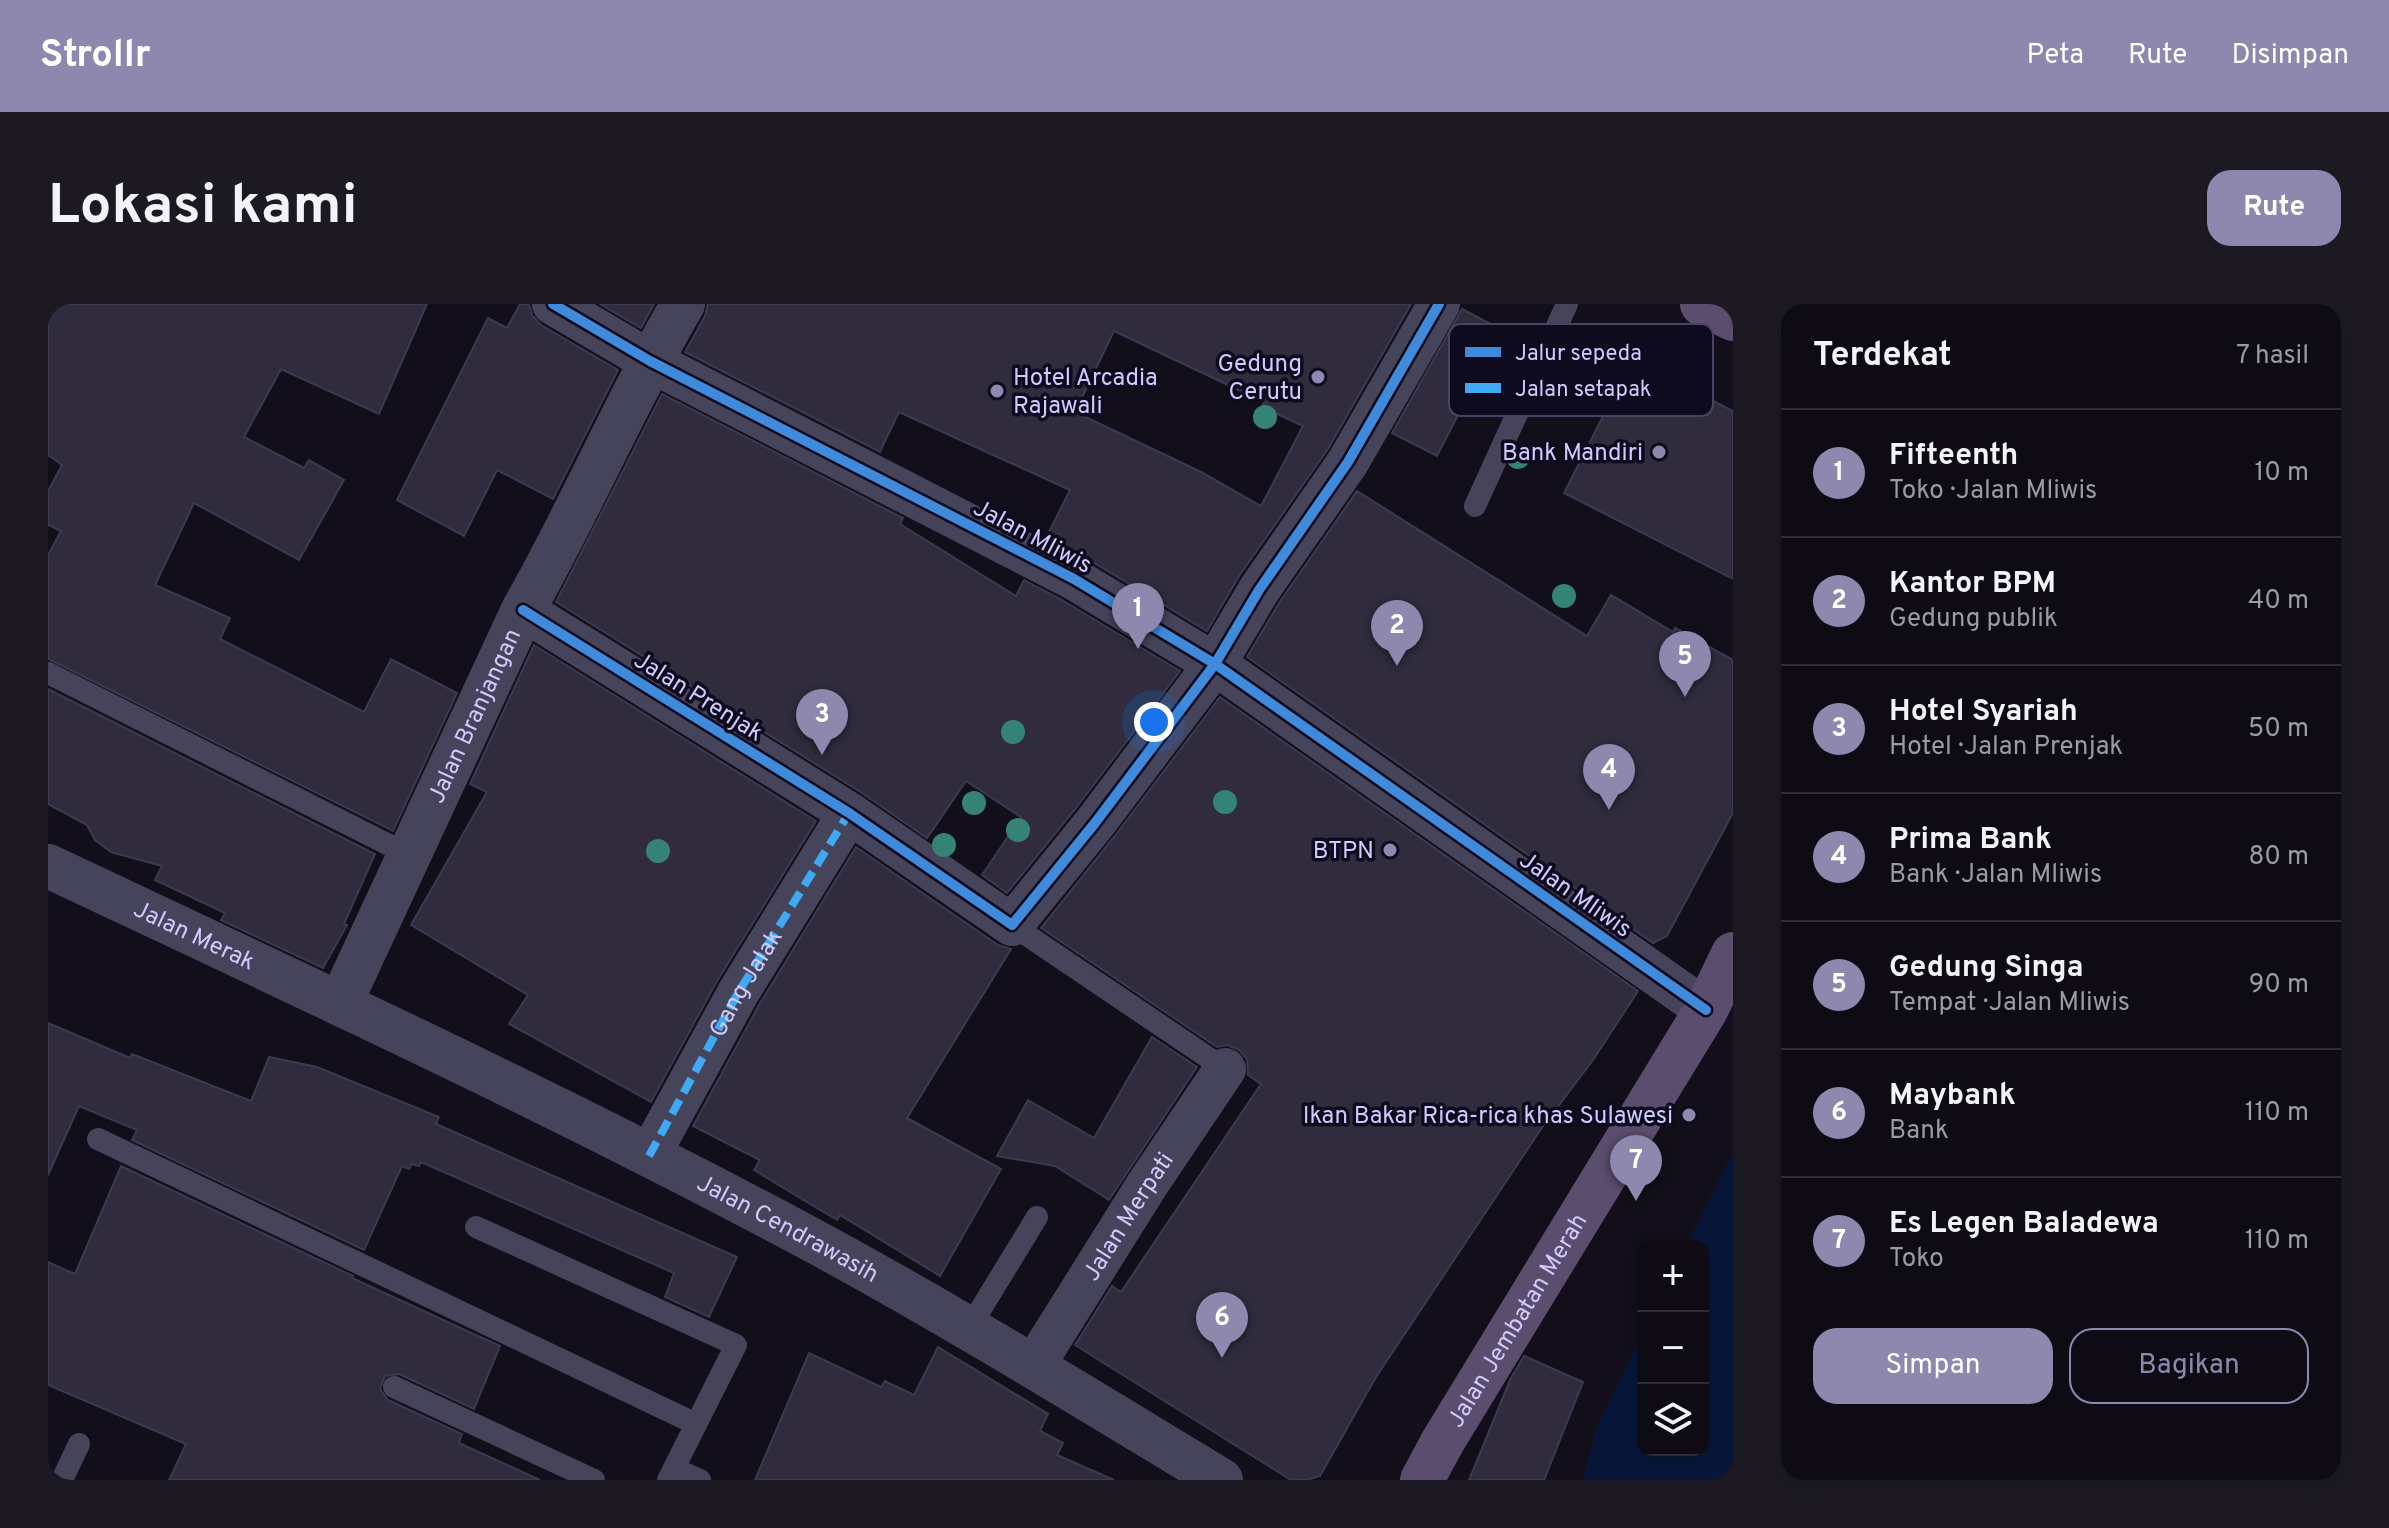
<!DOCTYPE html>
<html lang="id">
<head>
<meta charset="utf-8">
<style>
  body { margin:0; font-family:Overpass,sans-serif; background:#1c1922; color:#f1f3f6 }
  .controls { position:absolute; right:24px; bottom:24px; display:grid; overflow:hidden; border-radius:16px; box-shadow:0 4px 12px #0003 }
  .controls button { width:72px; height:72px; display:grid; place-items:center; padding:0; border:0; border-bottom:2px solid #2e2b34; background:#0e0b14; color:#f1f3f6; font:40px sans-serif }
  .you { position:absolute; left:1106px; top:418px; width:28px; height:28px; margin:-20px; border:6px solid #fff; border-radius:50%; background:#1a73e8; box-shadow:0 0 0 12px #1a73e833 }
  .badge { display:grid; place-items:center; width:52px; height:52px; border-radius:50%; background:#8e88af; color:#fff; font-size:26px; font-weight:700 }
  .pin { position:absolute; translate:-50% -66px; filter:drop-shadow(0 2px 4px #0008) }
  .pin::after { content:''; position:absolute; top:42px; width:28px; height:24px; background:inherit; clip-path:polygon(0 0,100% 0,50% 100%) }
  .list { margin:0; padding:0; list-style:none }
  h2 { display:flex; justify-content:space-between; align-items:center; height:104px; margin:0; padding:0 32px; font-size:34px }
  h2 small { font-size:26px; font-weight:400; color:#9b9ba0 }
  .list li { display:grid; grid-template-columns:52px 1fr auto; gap:24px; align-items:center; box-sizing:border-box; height:128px; padding:0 32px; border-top:2px solid #2e2b34 }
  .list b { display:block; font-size:30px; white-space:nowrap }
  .list p { margin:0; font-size:26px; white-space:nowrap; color:#9b9ba0 }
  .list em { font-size:26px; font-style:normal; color:#9b9ba0 }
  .actions { display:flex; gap:16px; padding:24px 32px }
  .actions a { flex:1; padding:18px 0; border:2px solid #8e88af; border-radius:24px; text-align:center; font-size:28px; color:#8e88af }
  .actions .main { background:#8e88af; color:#fff }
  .icon { flex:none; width:44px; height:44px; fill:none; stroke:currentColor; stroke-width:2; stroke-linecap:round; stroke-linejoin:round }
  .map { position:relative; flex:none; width:1685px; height:1176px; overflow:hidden; border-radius:24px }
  header { display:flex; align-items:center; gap:48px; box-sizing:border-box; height:112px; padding:0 40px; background:#8e88af; color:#fff }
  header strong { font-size:38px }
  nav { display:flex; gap:44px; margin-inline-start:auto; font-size:28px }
  .intro { display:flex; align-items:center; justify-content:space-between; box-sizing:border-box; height:192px; padding:0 48px }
  h1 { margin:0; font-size:56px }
  .button { padding:20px 36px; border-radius:24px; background:#8e88af; color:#fff; font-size:28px; font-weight:700 }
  main { display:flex; gap:48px; padding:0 48px }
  aside { flex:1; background:#0e0b14; border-radius:24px; box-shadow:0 4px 12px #0003 }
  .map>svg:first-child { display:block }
  .water { fill:#081739 }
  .building { fill:#302c3e; stroke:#3e3950; stroke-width:2; fill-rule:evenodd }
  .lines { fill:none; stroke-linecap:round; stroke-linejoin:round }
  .service { stroke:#46445b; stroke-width:22 }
  .minor { stroke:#46445b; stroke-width:42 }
  .tertiary { stroke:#46445b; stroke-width:44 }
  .primary { stroke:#5a4d6d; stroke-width:44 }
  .quiet { stroke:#3fa9f5; stroke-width:8; stroke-dasharray:16 8; stroke-linecap:butt }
  .cycleway-casing { stroke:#0f0b1f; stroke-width:15 }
  .cycleway { stroke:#408adc; stroke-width:10 }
  .tree { fill:#358377 }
  .poi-dot { fill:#8e88af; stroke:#0f0b1f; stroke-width:3 }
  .labels { text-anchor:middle; stroke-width:7; stroke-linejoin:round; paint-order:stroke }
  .poi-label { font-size:24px; fill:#d1c9ff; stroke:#0f0b1f; text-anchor:end }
  .street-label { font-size:24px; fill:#d1c9ff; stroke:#0f0b1f }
  .key { fill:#0f0b1f; stroke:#494462; stroke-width:2 }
  .key-label { font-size:22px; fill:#d1c9ff }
</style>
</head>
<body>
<header>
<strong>Strollr</strong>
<nav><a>Peta</a><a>Rute</a><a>Disimpan</a></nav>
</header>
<div class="intro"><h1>Lokasi kami</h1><a class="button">Rute</a></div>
<main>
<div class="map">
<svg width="1685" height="1176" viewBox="0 0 1685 1176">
  <rect width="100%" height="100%" fill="#120f1a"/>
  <polygon class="water" points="1685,848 1685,1176 1535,1176 1549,1123 1595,1029 1595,1146 1655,1146 1655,942 1638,942"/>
  <g class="building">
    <polygon points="0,0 379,0 331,110 233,65 196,133 256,164 261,156 296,176 251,256 146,199 107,281 182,314 172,335 316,408 343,355 409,389 345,527 0,355 0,251 13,227 0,221 0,187 14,161 0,151"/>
    <polygon points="472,0 481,0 484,11 493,21 570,66 505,195 449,166 416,232 349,196 440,14 459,24"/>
    <polygon points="552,0 606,0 593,24"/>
    <path d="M660,0H1363L1280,145L1191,272L1159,327L1038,254L998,234L1022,186L851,108L832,148L637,48L657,12ZM1066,27L1216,98L1214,103L1255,122L1213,202L1153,168L1027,108Z"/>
    <polygon points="1414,5 1454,26 1389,152 1344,129"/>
    <polygon points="1584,55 1685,107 1685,275 1516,189"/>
    <polygon points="614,90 855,214 852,220 968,292 976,276 1014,296 1132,367 1028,504 959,589 934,571 973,513 918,477 879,534 814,489 508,298"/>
    <polygon points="1309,187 1539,332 1563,291 1625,328 1627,324 1685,356 1685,509 1619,632 1605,639 1199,353 1231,299"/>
    <polygon points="486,341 768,517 669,677 603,798 461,720 480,691 363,621 439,488 422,480"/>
    <polygon points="0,385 327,550 296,620 299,621 275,664 173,616 177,609 107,576 114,562 63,548 47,536 39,521 0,500"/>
    <polygon points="1172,393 1590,687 1545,756 1493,825 1328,1073 1272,1172 1258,1176 1243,1176 1027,1041 1064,982 1073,988 1213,780 1200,771 1199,755 1191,746 1179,741 1169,743 993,624 1066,533"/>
    <polygon points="808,543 950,641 963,645 859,814 953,865 892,972 792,911 789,916 734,883 706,866 712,856 645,822 711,701"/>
    <polygon points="0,719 82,754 84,750 203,797 221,753 269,763 391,813 388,820 689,953 661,1013 617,993 626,969 373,858 371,862 364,860 361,865 354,862 316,946 84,836 89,826 31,802 0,871"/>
    <polygon points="1104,733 1149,763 1061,896 1007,862 949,852 980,796 1046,834"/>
    <polygon points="73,862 305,972 304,974 452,1042 426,1105 351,1070 337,1072 332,1085 340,1096 414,1130 411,1139 492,1176 121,1176 138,1140 0,1081 0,958 27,970"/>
    <polygon points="890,1043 1000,1110 992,1127 1015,1139 1009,1151 1066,1176 707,1176 761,1049 833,1083 837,1077 866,1091"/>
    <polygon points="1476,1052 1535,1078 1496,1176 1421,1176 1462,1076"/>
  </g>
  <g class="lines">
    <g class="service">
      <polyline points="1427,202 1519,0"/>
      <polyline points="0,369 361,551"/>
      <polyline points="964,621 1177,765"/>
      <polyline points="50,835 648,1120"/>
      <polyline points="428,923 688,1041 620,1176"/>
      <polyline points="920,1026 989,913"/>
      <polyline points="346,1083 546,1176"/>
      <polyline points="626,1165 652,1176"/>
      <polyline points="14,1176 31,1140"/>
    </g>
    <g class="minor">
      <polyline points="505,0 602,57 1026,275 1167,360 1658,706"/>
      <polyline points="475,306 801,509 964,621 1047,519 1167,360 1211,286 1300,158 1391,0"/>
      <polyline points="601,852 690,689 801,509"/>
      <path id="s1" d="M985,1063L1099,881L1177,765"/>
    </g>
    <g class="tertiary">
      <path id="s2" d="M0,562C261,685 523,806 777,943C911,1016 1042,1097 1173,1176"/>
      <path id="s3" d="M292,700L475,306C532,206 577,99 635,0"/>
    </g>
    <g class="primary">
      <polyline points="1654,0 1685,15"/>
      <path id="s4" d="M1374,1176L1395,1137L1658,706L1685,650"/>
    </g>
    <path class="quiet" id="s5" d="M601,852L690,689L801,509"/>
    <defs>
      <g id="cycleway">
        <polyline points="505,0 602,57 1026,275 1167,360 1658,706"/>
        <polyline points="475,306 801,509 964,621 1047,519 1167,360 1211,286 1300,158 1391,0"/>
      </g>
    </defs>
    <use href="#cycleway" class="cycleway-casing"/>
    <use href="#cycleway" class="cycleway"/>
  </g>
  <g class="tree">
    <circle cx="1217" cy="113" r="12"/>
    <circle cx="1470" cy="153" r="12"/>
    <circle cx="1516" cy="292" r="12"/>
    <circle cx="965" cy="428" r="12"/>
    <circle cx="1177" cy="498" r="12"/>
    <circle cx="926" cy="499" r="12"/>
    <circle cx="970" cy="526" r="12"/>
    <circle cx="896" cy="541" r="12"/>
    <circle cx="610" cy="547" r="12"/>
  </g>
  <g class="poi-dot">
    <circle cx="1270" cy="73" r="8"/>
    <circle cx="949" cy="87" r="8"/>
    <circle cx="1611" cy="148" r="8"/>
    <circle cx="1342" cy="546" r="8"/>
    <circle cx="1641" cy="811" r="8"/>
  </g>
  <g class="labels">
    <g class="poi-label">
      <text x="1254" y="67">Gedung<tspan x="1254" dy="28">Cerutu</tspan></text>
      <text x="965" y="81" text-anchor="start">Hotel Arcadia<tspan x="965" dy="28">Rajawali</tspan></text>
      <text x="1595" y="156">Bank Mandiri</text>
      <text x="1326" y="554">BTPN</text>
      <text x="1625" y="819">Ikan Bakar Rica-rica khas Sulawesi</text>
    </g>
    <g class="street-label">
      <text transform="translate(985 232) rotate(28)" y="8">Jalan Mliwis</text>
      <text transform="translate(651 392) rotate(32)" y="8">Jalan Prenjak</text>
      <text dy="8" stroke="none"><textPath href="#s3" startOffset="318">Jalan Branjangan</textPath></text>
      <text transform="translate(1528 590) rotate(35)" y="8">Jalan Mliwis</text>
      <text dy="8" stroke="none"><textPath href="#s2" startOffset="162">Jalan Merak</textPath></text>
      <text dy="8" stroke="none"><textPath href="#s5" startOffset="198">Gang Jalak</textPath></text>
      <text dy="8" stroke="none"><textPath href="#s1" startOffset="178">Jalan Merpati</textPath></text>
      <text dy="8" stroke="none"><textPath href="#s2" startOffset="824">Jalan Cendrawasih</textPath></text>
      <text dy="8" stroke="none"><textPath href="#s4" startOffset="186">Jalan Jembatan Merah</textPath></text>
    </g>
  </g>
  <rect x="1401" y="20" width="264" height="92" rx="12" class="key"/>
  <rect x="1417" y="43" width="36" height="10" fill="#408adc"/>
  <rect x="1417" y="79" width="36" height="10" fill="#3fa9f5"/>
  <g class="key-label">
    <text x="1467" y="56">Jalur sepeda</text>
    <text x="1467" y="92">Jalan setapak</text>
  </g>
</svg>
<div class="controls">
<button>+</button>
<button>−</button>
<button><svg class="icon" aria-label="layers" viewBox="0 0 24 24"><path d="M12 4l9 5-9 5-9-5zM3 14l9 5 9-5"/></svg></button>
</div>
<div class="you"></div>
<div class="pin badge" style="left:1090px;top:345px">1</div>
<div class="pin badge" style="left:1349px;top:362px">2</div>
<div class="pin badge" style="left:774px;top:451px">3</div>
<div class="pin badge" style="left:1561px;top:506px">4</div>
<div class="pin badge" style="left:1637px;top:393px">5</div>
<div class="pin badge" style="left:1174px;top:1054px">6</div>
<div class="pin badge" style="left:1588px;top:897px">7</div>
</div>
<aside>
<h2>Terdekat<small>7 hasil</small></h2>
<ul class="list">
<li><span class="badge">1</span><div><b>Fifteenth</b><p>Toko · Jalan Mliwis</p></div><em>10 m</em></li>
<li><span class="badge">2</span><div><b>Kantor BPM</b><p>Gedung publik</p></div><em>40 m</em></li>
<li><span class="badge">3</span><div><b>Hotel Syariah</b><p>Hotel · Jalan Prenjak</p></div><em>50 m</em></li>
<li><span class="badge">4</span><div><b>Prima Bank</b><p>Bank · Jalan Mliwis</p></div><em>80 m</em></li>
<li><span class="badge">5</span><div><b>Gedung Singa</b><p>Tempat · Jalan Mliwis</p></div><em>90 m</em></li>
<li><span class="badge">6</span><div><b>Maybank</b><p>Bank</p></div><em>110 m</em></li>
<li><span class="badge">7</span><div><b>Es Legen Baladewa</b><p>Toko</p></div><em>110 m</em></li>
</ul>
<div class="actions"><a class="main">Simpan</a><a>Bagikan</a></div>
</aside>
</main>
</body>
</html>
